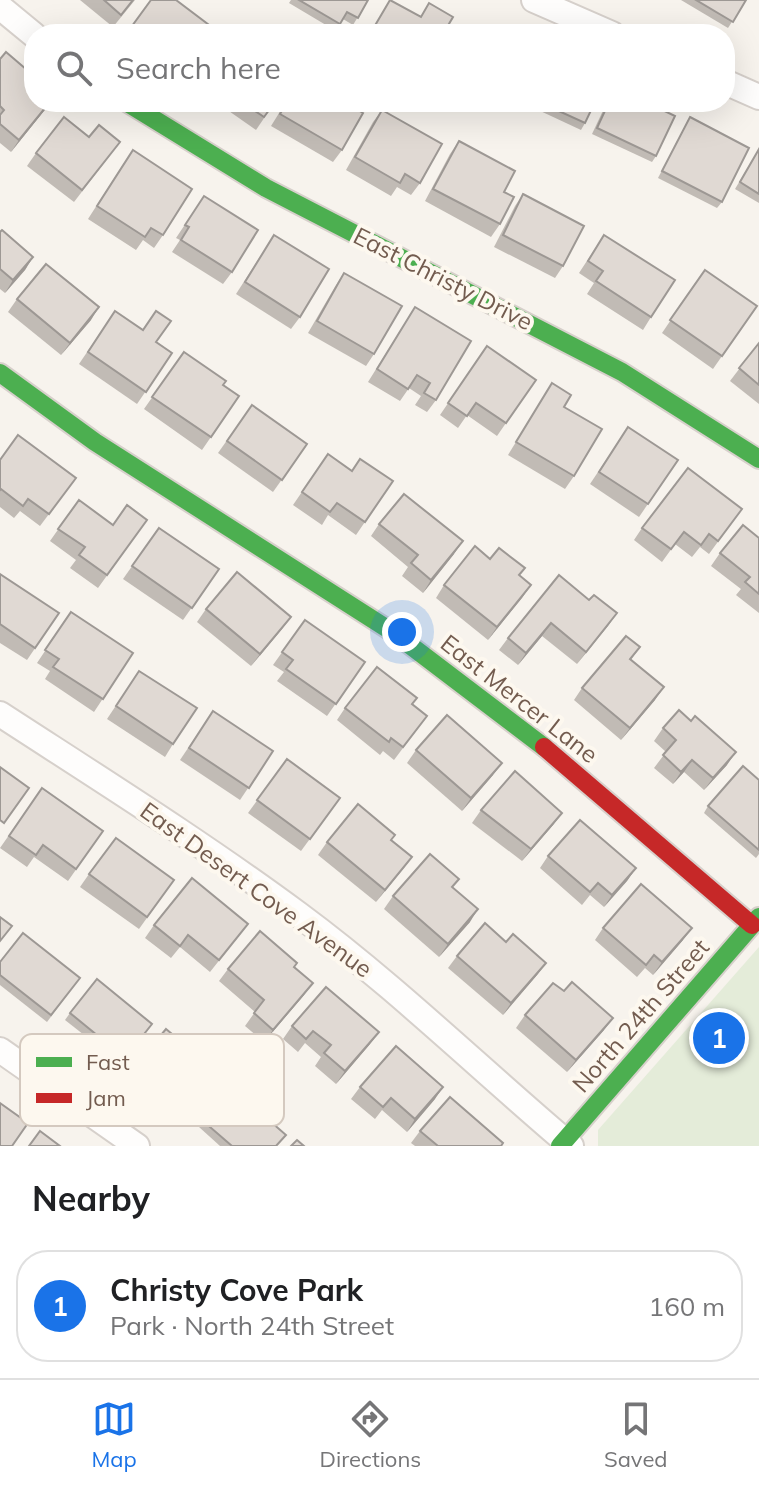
<!DOCTYPE html>
<html lang="en">
<head>
<meta charset="utf-8">
<style>
  body { margin:0; font-family:Mulish,sans-serif; background:#f6f6f6; color:#202124 }
  .you { position:absolute; left:402px; top:632px; width:28px; height:28px; margin:-20px; border:6px solid #fff; border-radius:50%; background:#1a73e8; box-shadow:0 0 0 12px #1a73e833 }
  .badge { display:grid; place-items:center; width:52px; height:52px; border-radius:50%; background:#1a73e8; color:#fff; font-size:26px; font-weight:700 }
  .pin { position:absolute; translate:-50% -50%; border:4px solid #fff; box-shadow:0 2px 8px #0006 }
  .list { margin:0; padding:0; list-style:none }
  h2 { display:flex; justify-content:space-between; align-items:center; height:104px; margin:0; padding:0 32px; font-size:34px }
  h2 small { font-size:26px; font-weight:400; color:#757577 }
  .list li { display:grid; grid-template-columns:52px 1fr auto; gap:24px; align-items:center; box-sizing:border-box; height:112px; margin:0 16px 16px; padding:0 16px; border:2px solid #e0e0e0; border-radius:32px }
  .list b { display:block; font-size:30px; white-space:nowrap }
  .list p { margin:0; font-size:26px; white-space:nowrap; color:#757577 }
  .list em { font-size:26px; font-style:normal; color:#757577 }
  .icon { flex:none; width:44px; height:44px; fill:none; stroke:currentColor; stroke-width:2; stroke-linecap:round; stroke-linejoin:round }
  .map { position:relative; flex:none; width:759px; height:1146px; overflow:hidden }
  .search { position:absolute; background:#fff; box-shadow:0 8px 32px #0002; left:24px; right:24px; top:24px; height:88px; display:flex; align-items:center; gap:20px; box-sizing:border-box; padding:0 28px; border-radius:32px; color:#757577; font-size:30px }
  .sheet { height:232px; background:#fff }
  nav { display:flex; justify-content:space-around; align-items:center; box-sizing:border-box; height:112px; border-top:2px solid #e0e0e0; background:#fff; font-size:22px; color:#757577 }
  nav a { display:grid; justify-items:center; gap:4px }
  nav .on { color:#1a73e8 }
  .map>svg:first-child { display:block }
  .green { fill:#e4ecd9 }
  .lines { fill:none; stroke-linecap:round; stroke-linejoin:round }
  .street-casing { stroke:#d6d0cb; stroke-width:28 }
  .fast-casing { stroke:#d7d0cb; stroke-width:22 }
  .jam-casing { stroke:#d7d0cb; stroke-width:22 }
  .street { stroke:#fefdfc; stroke-width:24 }
  .fast { stroke:#4caf50; stroke-width:18 }
  .jam { stroke:#c62828; stroke-width:18 }
  .wall { fill:#c1bbb5 }
  .shaded-wall { fill:#9d9894 }
  .building { fill:#e0d9d3; stroke:#9d9894; stroke-width:2 }
  .labels { text-anchor:middle; stroke-width:8; stroke-linejoin:round; paint-order:stroke }
  .street-label { font-size:24px; fill:#735c4f; stroke:#fdf8ef }
  .key { fill:#fdf8ef; stroke:#d4c9bf; stroke-width:2 }
  .key-label { font-size:22px; fill:#735c4f }
</style>
</head>
<body>
<div class="map">
<svg width="759" height="1146" viewBox="0 0 759 1146">
  <rect width="100%" height="100%" fill="#f7f3ed"/>
  <polygon class="green" points="759,947 759,1146 598,1146 598,1130"/>
  <g class="lines">
    <defs>
      <g id="street">
        <polyline points="534,0 612,34"/>
        <polyline points="0,7 34,35"/>
        <polyline points="725,82 759,97"/>
        <path d="M0,714C100,779 202,843 298,914C394,985 480,1069 571,1146"/>
        <polyline points="0,1050 137,1146"/>
      </g>
      <g id="fast">
        <polyline points="126,102 266,188 622,372 759,459"/>
        <polyline points="0,373 95,442 394,633 544,747"/>
        <polyline points="560,1146 759,917"/>
      </g>
      <polyline id="jam" points="544,747 752,925"/>
    </defs>
    <use href="#street" class="street-casing"/>
    <use href="#fast" class="fast-casing"/>
    <use href="#jam" class="jam-casing"/>
    <use href="#street" class="street"/>
    <use href="#fast" class="fast"/>
    <use href="#jam" class="jam"/>
  </g>
  <g class="wall">
    <polygon points="80,0 135,0 113,27"/>
    <polygon points="151,0 215,34 126,34"/>
    <polygon points="291,0 368,0 353,25 343,19 336,31 289,3"/>
    <polygon points="681,0 746,0 728,28"/>
    <polygon points="0,59 51,102 11,152 0,143"/>
    <polygon points="216,102 275,102 256,130"/>
    <polygon points="286,102 344,102 342,150 333,162 271,126"/>
    <polygon points="521,102 595,102 585,123 581,130"/>
    <polygon points="607,102 646,102 656,156 652,162 592,134"/>
    <polygon points="382,110 420,183 411,195 397,187 391,196 346,170 373,122"/>
    <polygon points="690,117 722,202 717,208 658,178"/>
    <polygon points="459,141 504,192 500,224 491,237 425,201 450,154"/>
    <polygon points="759,149 759,203 735,189"/>
    <polygon points="36,153 111,154 74,202 27,166"/>
    <polygon points="124,163 163,235 154,248 143,240 136,250 88,219"/>
    <polygon points="523,194 563,266 555,278 494,247 515,206"/>
    <polygon points="204,196 232,272 223,284 172,252 180,240 176,238"/>
    <polygon points="0,232 33,257 25,270 5,293 0,289"/>
    <polygon points="274,235 300,317 291,329 236,294"/>
    <polygon points="604,235 651,317 643,330 587,294 594,283 579,273"/>
    <polygon points="705,270 722,356 713,369 662,333"/>
    <polygon points="344,273 374,354 366,366 308,333 336,285"/>
    <polygon points="17,299 91,320 61,355 8,312"/>
    <polygon points="415,307 436,400 427,412 415,405 421,396 409,388 400,401 368,382"/>
    <polygon points="115,311 172,353 137,404 79,364"/>
    <polygon points="759,343 759,404 730,381"/>
    <polygon points="487,346 536,380 497,436 467,415 458,428 440,415"/>
    <polygon points="184,352 223,385 239,396 202,450 144,409"/>
    <polygon points="552,383 564,407 574,476 565,489 508,455"/>
    <polygon points="252,405 307,444 273,492 218,453"/>
    <polygon points="628,427 678,460 639,517 590,484"/>
    <polygon points="328,454 352,471 393,481 356,535 328,515 322,525 293,505"/>
    <polygon points="0,460 76,478 40,526 20,511 14,518 0,507"/>
    <polygon points="79,500 113,525 147,520 98,588 70,568 76,560 50,541"/>
    <polygon points="733,521 709,554 700,547 692,557 675,544 662,562 634,540 642,528"/>
    <polygon points="379,524 454,554 423,593 402,576 408,567 371,536"/>
    <polygon points="159,528 219,569 183,620 123,579"/>
    <polygon points="759,538 759,613 736,595 741,589 711,566 720,553"/>
    <polygon points="490,559 519,576 531,585 488,640 436,598 444,585"/>
    <polygon points="0,574 59,613 27,660 0,643"/>
    <polygon points="589,600 617,613 577,664 542,636 518,665 499,650 508,638"/>
    <polygon points="206,609 291,617 251,666 197,622"/>
    <polygon points="71,612 133,653 94,712 45,679 50,671 37,663"/>
    <polygon points="305,620 365,662 327,716 277,681 284,672 273,665"/>
    <polygon points="640,647 631,660 655,700 621,740 574,700 582,688"/>
    <polygon points="139,671 173,744 165,757 107,719"/>
    <polygon points="345,708 427,716 394,760 383,751 380,755 337,720"/>
    <polygon points="213,711 273,751 240,800 180,760"/>
    <polygon points="663,728 727,765 704,790 684,772 673,784 654,768 666,752 654,741"/>
    <polygon points="416,750 493,775 462,811 407,763"/>
    <polygon points="287,759 340,798 301,851 248,813"/>
    <polygon points="759,780 759,854 756,858 704,813 708,806"/>
    <polygon points="42,788 103,831 68,881 34,857 27,867 0,848"/>
    <polygon points="481,810 562,813 553,825 522,861 472,823"/>
    <polygon points="391,841 412,857 376,902 318,855 327,842"/>
    <polygon points="548,856 636,868 627,881 604,907 590,895 582,905 540,868"/>
    <polygon points="89,874 174,880 139,929 80,887"/>
    <polygon points="393,896 470,922 439,957 384,909"/>
    <polygon points="248,924 210,972 180,947 171,958 145,938 154,925"/>
    <polygon points="603,928 683,940 653,975 645,968 637,977 595,940"/>
    <polygon points="457,956 546,963 537,975 503,1015 448,968"/>
    <polygon points="0,962 80,978 47,1022 0,985"/>
    <polygon points="295,967 304,995 264,1042 245,1026 255,1012 219,981 228,969"/>
    <polygon points="70,1013 148,1030 121,1064 65,1020"/>
    <polygon points="525,1015 604,1030 567,1072 516,1028"/>
    <polygon points="292,1026 370,1044 336,1084 315,1066 321,1057 305,1043 298,1052 283,1039"/>
    <polygon points="136,1065 221,1075 187,1117 131,1072"/>
    <polygon points="360,1087 435,1099 407,1132 382,1110 375,1119 351,1099"/>
    <polygon points="203,1121 277,1146 220,1146 199,1127"/>
    <polygon points="420,1131 502,1146 415,1146 411,1143"/>
  </g>
  <g class="shaded-wall">
    <polygon points="50,102 51,102 11,152 19,140"/>
    <polygon points="33,257 25,270 5,293 13,280"/>
    <polygon points="99,307 91,320 61,355 70,343"/>
    <polygon points="463,541 454,554 423,593 431,580"/>
    <polygon points="531,585 522,598 488,640 497,627"/>
    <polygon points="617,613 608,626 577,664 586,652"/>
    <polygon points="291,617 282,629 251,666 260,654"/>
    <polygon points="551,623 542,636 518,665 526,653"/>
    <polygon points="664,687 655,700 621,740 630,728"/>
    <polygon points="736,752 727,765 704,790 713,778"/>
    <polygon points="692,760 684,772 673,784 681,772"/>
    <polygon points="502,763 493,775 462,811 471,798"/>
    <polygon points="562,813 553,825 522,861 531,849"/>
    <polygon points="412,857 403,869 376,902 385,890"/>
    <polygon points="636,868 627,881 604,907 612,895"/>
    <polygon points="478,909 470,922 439,957 448,944"/>
    <polygon points="692,928 683,940 653,975 662,962"/>
    <polygon points="546,963 537,975 503,1015 511,1003"/>
    <polygon points="313,983 304,995 264,1042 273,1030"/>
    <polygon points="613,1018 604,1030 567,1072 576,1060"/>
    <polygon points="379,1032 370,1044 336,1084 345,1071"/>
    <polygon points="443,1087 435,1099 407,1132 415,1119"/>
  </g>
  <g class="building">
    <polygon points="104,0 133,0 121,15"/>
    <polygon points="151,0 176,0 217,31 215,34 143,34 132,26"/>
    <polygon points="299,0 368,0 358,18 347,12 340,24"/>
    <polygon points="390,0 421,17 429,3 453,17 443,34 370,34"/>
    <polygon points="696,0 746,0 733,22"/>
    <polygon points="249,26 261,34 243,34"/>
    <polygon points="462,28 473,34 459,34"/>
    <polygon points="6,52 34,76 34,102 50,102 19,140 0,124 0,115 4,110 0,106 0,59"/>
    <polygon points="242,102 275,102 264,117"/>
    <polygon points="287,102 344,102 363,113 342,150 280,114"/>
    <polygon points="539,102 595,102 585,123"/>
    <polygon points="609,102 646,102 675,116 656,156 597,128"/>
    <polygon points="382,110 442,144 420,183 405,174 400,183 355,157"/>
    <polygon points="64,117 89,137 99,125 120,142 82,190 36,153"/>
    <polygon points="690,117 749,148 722,202 662,171"/>
    <polygon points="459,141 515,171 504,192 514,197 500,224 433,189"/>
    <polygon points="759,149 759,194 740,182"/>
    <polygon points="133,150 192,189 163,235 151,228 145,237 97,206"/>
    <polygon points="523,194 584,226 563,266 503,235"/>
    <polygon points="204,196 258,230 232,272 181,240 189,227 185,225"/>
    <polygon points="2,230 33,257 13,280 0,269 0,232"/>
    <polygon points="274,235 329,269 300,317 245,282"/>
    <polygon points="604,235 675,280 651,317 596,281 603,271 588,261"/>
    <polygon points="46,264 99,307 70,343 17,299"/>
    <polygon points="705,270 757,306 722,356 670,320"/>
    <polygon points="344,273 402,306 374,354 317,321"/>
    <polygon points="415,307 471,341 436,400 424,393 430,383 417,375 408,389 377,369"/>
    <polygon points="115,311 143,330 156,311 171,321 156,342 172,353 146,392 88,352"/>
    <polygon points="759,343 759,385 739,368"/>
    <polygon points="487,346 536,380 506,423 476,403 467,416 448,403"/>
    <polygon points="184,352 226,381 223,385 239,396 211,437 152,397"/>
    <polygon points="552,383 571,395 564,407 602,429 574,476 516,442"/>
    <polygon points="252,405 307,444 282,480 227,441"/>
    <polygon points="628,427 678,460 648,504 599,472"/>
    <polygon points="18,435 76,478 49,514 28,499 23,506 1,489 0,490 0,460"/>
    <polygon points="328,454 352,471 360,459 393,481 365,522 337,503 330,512 302,492"/>
    <polygon points="688,468 742,509 718,541 709,534 701,545 684,532 671,549 642,528"/>
    <polygon points="404,494 463,541 431,580 411,563 418,555 379,524"/>
    <polygon points="79,500 113,525 127,505 147,520 107,575 79,555 85,547 58,529"/>
    <polygon points="743,525 759,538 759,594 745,582 750,577 720,553"/>
    <polygon points="159,528 219,569 192,608 132,566"/>
    <polygon points="475,546 490,559 499,548 525,568 519,575 531,585 497,627 444,585"/>
    <polygon points="237,572 291,617 260,654 206,609"/>
    <polygon points="0,574 59,613 35,648 0,624"/>
    <polygon points="559,575 589,600 594,595 617,613 586,652 551,623 526,653 508,638"/>
    <polygon points="71,612 133,653 103,699 53,667 59,659 45,650"/>
    <polygon points="305,620 365,662 336,704 286,669 293,660 282,652"/>
    <polygon points="626,636 640,647 630,659 664,687 630,728 582,688"/>
    <polygon points="377,667 417,698 412,704 427,716 403,747 391,738 389,742 345,708"/>
    <polygon points="139,671 197,708 173,744 116,706"/>
    <polygon points="679,710 691,721 695,716 736,752 713,778 692,760 681,772 663,755 676,740 663,728"/>
    <polygon points="213,711 273,751 249,788 189,748"/>
    <polygon points="447,715 502,763 471,798 416,750"/>
    <polygon points="287,759 340,798 310,839 257,800"/>
    <polygon points="743,766 759,780 759,850 708,806"/>
    <polygon points="0,767 29,788 4,823 0,820"/>
    <polygon points="515,771 562,813 531,849 481,810"/>
    <polygon points="42,788 103,831 76,869 43,845 36,855 9,836"/>
    <polygon points="358,804 395,835 391,840 412,857 385,890 327,842"/>
    <polygon points="580,820 636,868 612,895 598,883 590,892 548,856"/>
    <polygon points="116,838 174,880 147,917 89,874"/>
    <polygon points="430,854 459,879 452,887 478,909 448,944 393,896"/>
    <polygon points="192,878 248,924 219,960 188,935 180,946 154,925"/>
    <polygon points="641,884 692,928 662,962 654,955 646,965 603,928"/>
    <polygon points="0,917 12,926 0,941"/>
    <polygon points="485,923 506,942 513,934 546,963 511,1003 457,956"/>
    <polygon points="260,931 297,963 294,967 313,983 273,1030 254,1013 264,1000 228,969"/>
    <polygon points="23,933 80,978 51,1015 0,975 0,962"/>
    <polygon points="97,979 152,1024 125,1058 70,1013"/>
    <polygon points="572,982 613,1018 576,1060 525,1015 553,983 564,991"/>
    <polygon points="326,987 379,1032 345,1071 324,1053 331,1045 313,1031 306,1039 292,1026"/>
    <polygon points="166,1029 221,1075 191,1111 136,1065"/>
    <polygon points="396,1046 443,1087 415,1119 391,1098 383,1107 360,1087"/>
    <polygon points="232,1088 286,1135 276,1146 232,1146 203,1121"/>
    <polygon points="450,1097 503,1143 501,1146 438,1146 420,1131"/>
    <polygon points="0,1103 28,1123 12,1146 0,1146"/>
    <polygon points="40,1131 60,1146 29,1146"/>
    <polygon points="297,1140 304,1146 291,1146"/>
  </g>
  <g class="labels">
    <g class="street-label">
      <text transform="translate(443 279) rotate(27)" y="8">East Christy Drive</text>
      <text transform="translate(519 699) rotate(38)" y="8">East Mercer Lane</text>
      <text transform="translate(256 890) rotate(36)" y="8">East Desert Cove Avenue</text>
      <text transform="translate(641 1016) rotate(-49)" y="8">North 24th Street</text>
    </g>
  </g>
  <rect x="20" y="1034" width="264" height="92" rx="12" class="key"/>
  <rect x="36" y="1057" width="36" height="10" fill="#4caf50"/>
  <rect x="36" y="1093" width="36" height="10" fill="#c62828"/>
  <g class="key-label">
    <text x="86" y="1070">Fast</text>
    <text x="86" y="1106">Jam</text>
  </g>
</svg>
<div class="you"></div>
<div class="pin badge" style="left:719px;top:1038px">1</div>
<div class="search"><svg class="icon" aria-label="search" viewBox="0 0 24 24"><circle cx="10" cy="10" r="6"/><path d="M15 15l6 6"/></svg>Search here</div>
</div>
<section class="sheet">
<h2>Nearby<small></small></h2>
<ul class="list">
<li><span class="badge">1</span><div><b>Christy Cove Park</b><p>Park · North 24th Street</p></div><em>160 m</em></li>
</ul>
</section>
<nav>
<a class="on"><svg class="icon" aria-label="map" viewBox="0 0 24 24"><path d="M3 6l6-2 6 2 6-2v14l-6 2-6-2-6 2zM9 4v14M15 6v14"/></svg>Map</a>
<a><svg class="icon" aria-label="directions" viewBox="0 0 24 24"><path d="M12 3l9 9-9 9-9-9zM9 14v-3h6M13 9l2 2-2 2"/></svg>Directions</a>
<a><svg class="icon" aria-label="saved" viewBox="0 0 24 24"><path d="M7 4h10v16l-5-4-5 4z"/></svg>Saved</a>
</nav>
</body>
</html>
